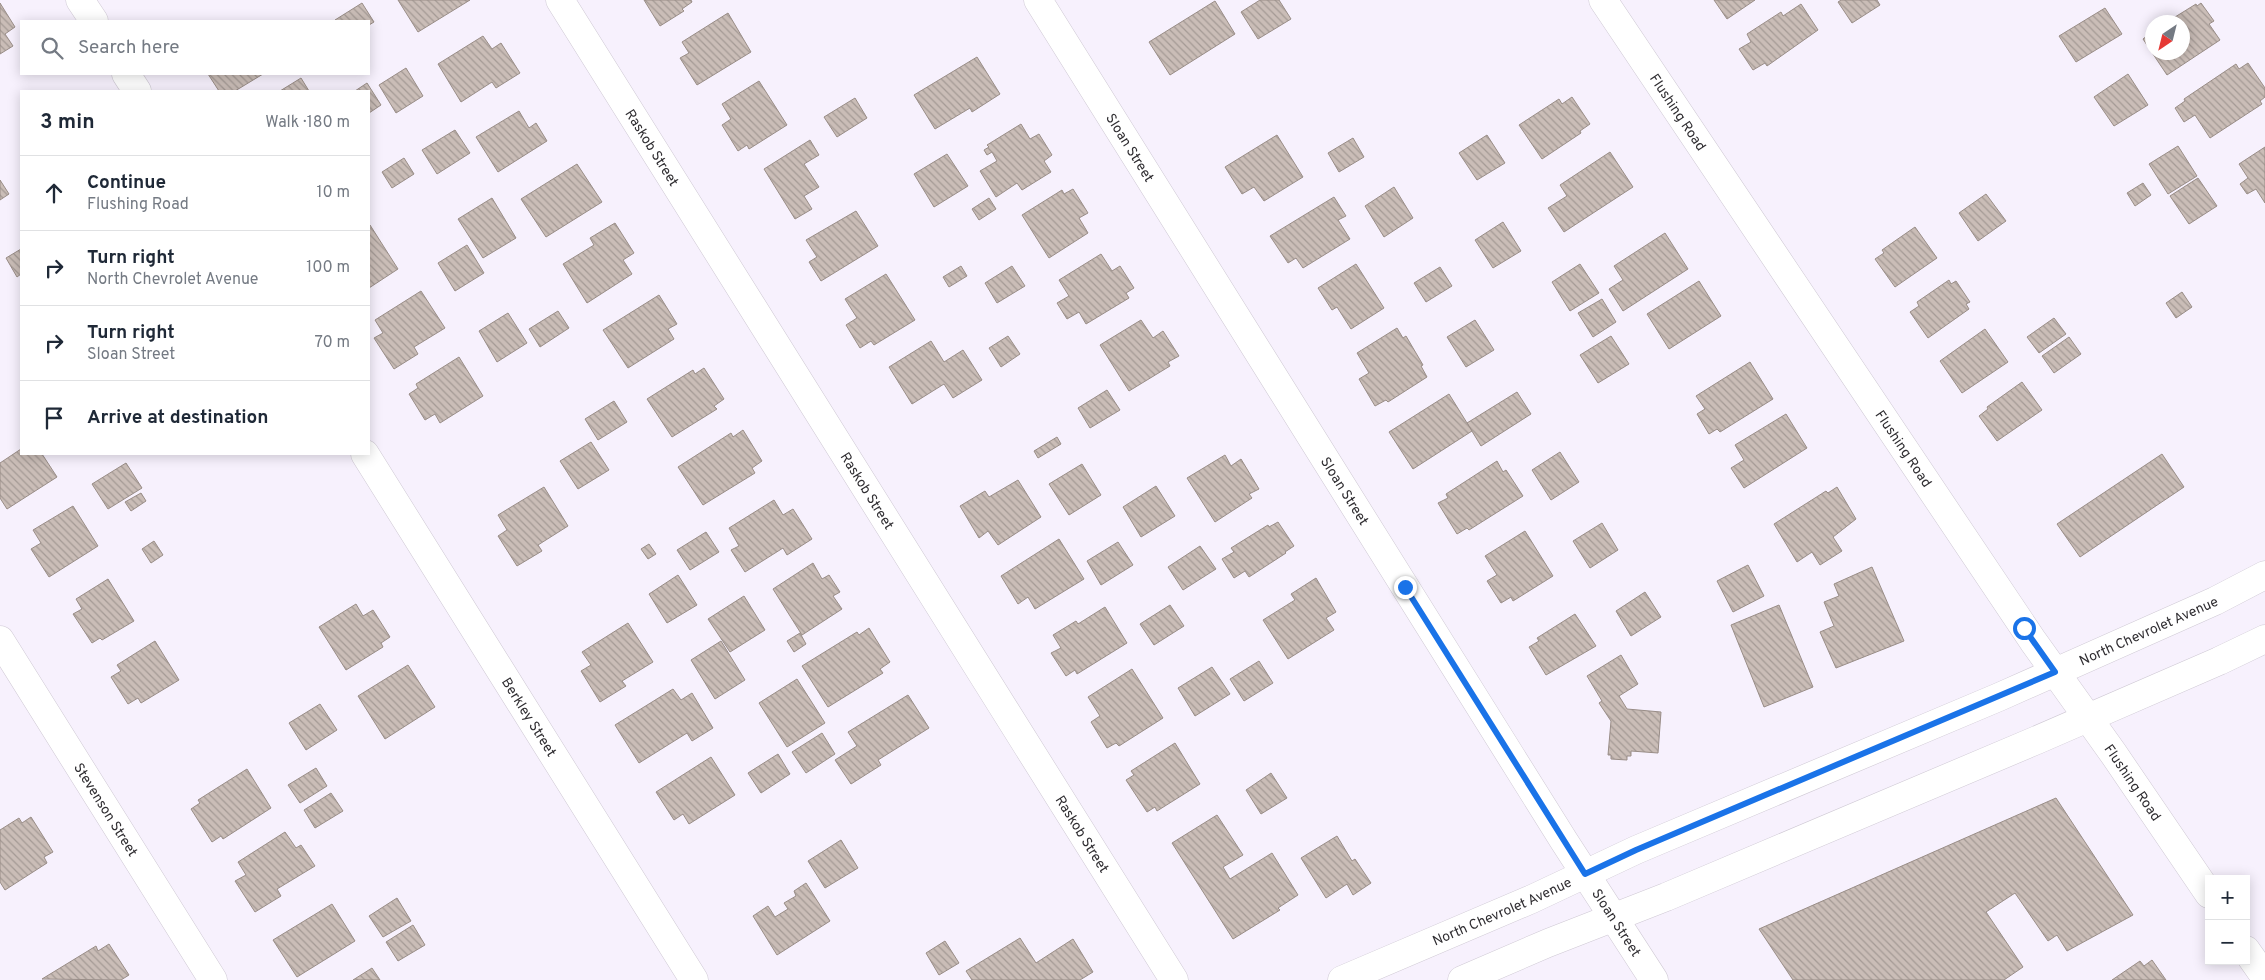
<!DOCTYPE html>
<html lang="en">
<head>
<meta charset="utf-8">
<style>
  body { margin:0; font-family:Overpass,sans-serif; background:#f6f6f7; color:#1f2937 }
  .controls { position:absolute; right:15px; bottom:15px; display:grid; overflow:hidden; border-radius:0px; box-shadow:0 2px 12px #0003 }
  .controls button { width:45px; height:45px; display:grid; place-items:center; padding:0; border:0; border-bottom:1px solid #e0e1e3; background:#fff; color:#1f2937; font:25px sans-serif }
  .compass { position:absolute; left:2145px; top:15px; width:45px; height:45px; border-radius:50%; background:#fff; box-shadow:0 2px 12px #0003; rotate:215deg }
  .stop { position:absolute; width:15px; height:15px; margin:-11px; border:4px solid #1a73e8; border-radius:50%; background:#fff }
  .stop.end { background:#1a73e8; border-color:#fff; box-shadow:0 1px 5px #0008 }
  .list { margin:0; padding:0; list-style:none }
  h2 { display:flex; justify-content:space-between; align-items:center; height:65px; margin:0; padding:0 20px; font-size:21px }
  h2 small { font-size:16px; font-weight:400; color:#747a83 }
  .list li { display:grid; grid-template-columns:32px 1fr auto; gap:15px; align-items:center; box-sizing:border-box; height:75px; padding:0 20px; border-top:1px solid #e0e1e3 }
  .list b { display:block; font-size:19px; white-space:nowrap }
  .list p { margin:0; font-size:16px; white-space:nowrap; color:#747a83 }
  .list em { font-size:16px; font-style:normal; color:#747a83 }
  .icon { flex:none; width:28px; height:28px; fill:none; stroke:currentColor; stroke-width:2; stroke-linecap:round; stroke-linejoin:round }
  .map { position:relative; flex:none; width:2265px; height:980px; overflow:hidden }
  .search { position:absolute; background:#fff; box-shadow:0 2px 12px #0003; left:20px; top:20px; width:350px; height:55px; display:flex; align-items:center; gap:12px; box-sizing:border-box; padding:0 18px; border-radius:0px; color:#747a83; font-size:19px }
  .panel { position:absolute; background:#fff; box-shadow:0 2px 12px #0003; left:20px; top:90px; width:350px; height:365px; border-radius:0px }
  .map>svg:first-child { display:block }
  .building { fill:url(#building-back-hatch); stroke:#998d87 }
  .lines { fill:none; stroke-linecap:round; stroke-linejoin:round }
  .minor-casing { stroke:#cfc9d4; stroke-width:29 }
  .tertiary-casing { stroke:#cfc9d4; stroke-width:29 }
  .secondary-casing { stroke:#cfc9d4; stroke-width:29 }
  .minor { stroke:#fff; stroke-width:28 }
  .tertiary { stroke:#fff; stroke-width:28 }
  .secondary { stroke:#fff; stroke-width:28 }
  .route { stroke:#1a73e8; stroke-width:6 }
  .labels { text-anchor:middle; stroke-width:4; stroke-linejoin:round; paint-order:stroke }
  .street-label { font-size:14px; fill:#302e32; stroke:#fff }
</style>
</head>
<body>
<div class="map">
<svg width="2265" height="980" viewBox="0 0 2265 980">
  <defs>
    <pattern id="building-back-hatch" width="6" height="6" patternUnits="userSpaceOnUse" patternTransform="scale(1.25)"><rect width="6" height="6" fill="#cabdb7"/><path d="M-1 5l2 2M0 0l6 6M5-1l2 2" fill="none" stroke="#a49a95"/></pattern>
  </defs>
  <rect width="100%" height="100%" fill="#f7f1fd"/>
  <g class="building">
    <polygon points="398,0 470,0 418,32"/>
    <polygon points="644,0 691,0 692,2 682,9 684,11 660,26"/>
    <polygon points="1260,0 1279,0 1291,19 1258,39 1241,12"/>
    <polygon points="1714,0 1755,0 1727,19"/>
    <polygon points="1841,0 1877,0 1880,5 1852,23 1838,2"/>
    <polygon points="1215,1 1235,34 1170,75 1149,42"/>
    <polygon points="0,3 15,27 5,34 13,46 0,54"/>
    <polygon points="362,3 374,22 369,25 369,21 336,21 335,20"/>
    <polygon points="2201,3 2214,21 2209,24 2220,40 2167,75 2143,39 2152,32 2152,52 2182,52 2182,22 2167,22 2196,4 2197,6"/>
    <polygon points="1801,4 1818,30 1767,66 1765,63 1753,70 1739,49 1751,42 1747,34 1781,12 1783,16"/>
    <polygon points="2105,8 2122,34 2076,62 2059,36"/>
    <polygon points="728,13 751,52 697,85 680,58 689,53 682,42"/>
    <polygon points="483,36 492,49 501,43 520,73 496,88 492,82 461,102 438,64"/>
    <polygon points="977,57 1000,94 972,112 970,108 935,129 914,95"/>
    <polygon points="2248,63 2265,88 2265,97 2260,101 2262,104 2210,138 2195,115 2184,122 2175,108 2185,101 2184,99 2236,64 2239,69"/>
    <polygon points="406,68 423,96 396,113 379,85"/>
    <polygon points="208,74 263,74 235,91 219,91"/>
    <polygon points="2128,74 2148,105 2114,126 2094,97"/>
    <polygon points="301,78 309,91 280,91"/>
    <polygon points="759,81 787,125 749,149 747,145 738,151 722,125 731,119 722,104"/>
    <polygon points="367,83 381,105 369,113 369,91 355,91"/>
    <polygon points="1572,97 1590,124 1580,131 1581,133 1542,159 1519,125 1559,99 1562,104"/>
    <polygon points="855,98 867,118 837,137 824,117"/>
    <polygon points="519,111 529,128 536,123 547,141 498,172 476,137"/>
    <polygon points="1021,124 1030,139 1039,134 1052,155 1044,161 1051,172 1022,190 1017,183 996,197 980,171 997,161 992,152 987,155 984,150 989,147 987,145"/>
    <polygon points="455,130 470,153 437,174 422,150"/>
    <polygon points="1277,135 1303,177 1264,201 1254,187 1242,194 1225,167"/>
    <polygon points="1487,135 1505,163 1477,180 1459,153"/>
    <polygon points="1353,138 1364,157 1339,172 1328,153"/>
    <polygon points="810,140 819,155 804,164 819,187 804,196 812,209 795,219 764,169"/>
    <polygon points="2178,146 2197,176 2168,194 2149,164"/>
    <polygon points="2265,147 2265,203 2256,189 2247,194 2240,184 2248,178 2239,164"/>
    <polygon points="1610,152 1633,187 1564,232 1548,208 1567,196 1560,185"/>
    <polygon points="947,154 968,186 934,207 914,174"/>
    <polygon points="404,158 414,174 392,188 382,172"/>
    <polygon points="577,164 602,202 546,237 521,199"/>
    <polygon points="2198,178 2217,206 2189,224 2170,196"/>
    <polygon points="0,180 9,194 0,200"/>
    <polygon points="2143,183 2151,195 2135,206 2127,193"/>
    <polygon points="1394,187 1413,218 1384,237 1365,206"/>
    <polygon points="1073,189 1088,213 1079,218 1088,233 1049,258 1022,215 1062,190 1064,194"/>
    <polygon points="1986,194 2006,221 1978,241 1959,213"/>
    <polygon points="1334,197 1346,216 1338,220 1350,239 1303,268 1296,258 1288,263 1270,236"/>
    <polygon points="492,198 516,238 483,258 458,219"/>
    <polygon points="989,198 996,209 979,220 972,209"/>
    <polygon points="856,211 878,246 821,281 809,262 817,257 806,240"/>
    <polygon points="1503,222 1521,251 1493,268 1475,240"/>
    <polygon points="615,223 634,253 623,260 632,274 587,303 563,264 594,245 590,238"/>
    <polygon points="370,225 398,269 369,288 369,226"/>
    <polygon points="1915,227 1937,258 1895,287 1875,259 1884,253 1882,250"/>
    <polygon points="1665,233 1688,269 1623,311 1609,289 1623,280 1614,266"/>
    <polygon points="467,245 484,273 455,291 438,263"/>
    <polygon points="21,249 21,274 17,277 6,258"/>
    <polygon points="1101,254 1112,271 1120,266 1134,288 1126,293 1129,298 1086,324 1079,312 1067,319 1057,303 1069,296 1059,280"/>
    <polygon points="1356,264 1384,308 1351,329 1337,307 1332,310 1318,288"/>
    <polygon points="1580,264 1599,293 1570,311 1552,282"/>
    <polygon points="961,266 967,276 949,287 943,277"/>
    <polygon points="1012,266 1025,286 997,303 985,283"/>
    <polygon points="1440,267 1452,286 1426,302 1414,283"/>
    <polygon points="886,274 915,320 874,345 871,341 860,348 846,325 857,318 845,299"/>
    <polygon points="1949,280 1951,284 1956,281 1970,302 1966,304 1969,309 1928,338 1910,312 1919,306 1917,302"/>
    <polygon points="1699,281 1721,316 1669,349 1647,314"/>
    <polygon points="421,291 445,328 414,347 418,354 394,369 374,338 383,333 375,320"/>
    <polygon points="2182,292 2192,307 2176,318 2166,303"/>
    <polygon points="659,295 677,324 668,329 674,339 628,368 603,330"/>
    <polygon points="1602,299 1616,322 1593,337 1578,313"/>
    <polygon points="558,311 569,328 540,347 529,329"/>
    <polygon points="508,313 527,343 497,362 479,331"/>
    <polygon points="2054,318 2066,334 2039,353 2027,337"/>
    <polygon points="1141,320 1153,338 1163,331 1179,356 1168,362 1170,366 1129,391 1100,345"/>
    <polygon points="1475,320 1494,350 1466,367 1447,337"/>
    <polygon points="1397,328 1403,338 1406,336 1423,365 1421,366 1427,377 1388,402 1386,400 1375,406 1359,379 1369,373 1357,353"/>
    <polygon points="1985,329 2008,362 1962,393 1940,361"/>
    <polygon points="1008,336 1020,354 1001,367 989,348"/>
    <polygon points="1611,336 1629,364 1598,383 1580,355"/>
    <polygon points="2069,337 2081,354 2054,373 2042,356"/>
    <polygon points="931,341 944,362 963,350 982,380 953,398 944,384 912,404 889,367"/>
    <polygon points="459,357 483,396 440,423 435,414 425,420 409,394 418,388 416,384"/>
    <polygon points="1750,362 1773,399 1720,432 1717,429 1709,434 1697,414 1705,409 1696,396"/>
    <polygon points="704,368 724,399 714,406 717,409 672,437 647,399 693,370 695,374"/>
    <polygon points="2022,382 2042,410 1997,441 1979,416 1988,409 1987,407"/>
    <polygon points="1107,390 1120,410 1090,428 1078,408"/>
    <polygon points="1517,392 1531,414 1481,446 1467,423"/>
    <polygon points="1449,394 1472,431 1413,469 1389,432"/>
    <polygon points="614,401 627,422 598,440 585,419"/>
    <polygon points="1786,414 1807,448 1744,488 1731,468 1744,460 1735,445"/>
    <polygon points="743,430 762,461 752,468 755,473 703,505 678,467 731,433 733,437"/>
    <polygon points="1057,437 1061,444 1038,458 1034,451"/>
    <polygon points="591,442 609,470 578,489 560,461"/>
    <polygon points="21,449 21,454 42,454 57,477 7,509 0,498 0,463"/>
    <polygon points="1560,452 1579,482 1551,500 1532,470"/>
    <polygon points="2162,454 2184,487 2080,557 2057,524"/>
    <polygon points="1225,455 1231,466 1241,459 1259,489 1249,494 1252,498 1215,522 1187,478"/>
    <polygon points="1497,461 1503,472 1506,470 1523,496 1469,530 1467,528 1457,534 1438,503 1448,498 1446,494"/>
    <polygon points="126,463 142,488 108,509 92,484"/>
    <polygon points="1082,464 1101,495 1069,515 1049,484"/>
    <polygon points="1018,480 1041,517 998,545 988,531 979,538 960,506 985,491 989,497"/>
    <polygon points="1156,486 1175,516 1141,537 1123,507"/>
    <polygon points="544,487 568,526 538,545 542,551 517,566 498,536 507,530 498,515"/>
    <polygon points="1837,487 1856,519 1833,537 1842,551 1820,565 1812,552 1797,562 1774,524 1826,491 1828,493"/>
    <polygon points="141,493 146,501 131,511 125,502"/>
    <polygon points="774,500 783,515 793,509 812,539 787,555 783,548 745,572 731,550 739,546 729,528"/>
    <polygon points="73,506 98,546 49,577 31,549 41,543 33,530"/>
    <polygon points="1278,522 1294,546 1285,552 1286,553 1249,577 1245,571 1234,578 1222,559 1234,552 1231,548 1268,525 1269,527"/>
    <polygon points="1602,523 1618,550 1590,568 1573,541"/>
    <polygon points="1525,531 1553,576 1513,601 1511,597 1501,603 1487,581 1497,575 1485,556"/>
    <polygon points="706,532 719,552 690,570 677,550"/>
    <polygon points="1059,539 1084,579 1035,609 1028,597 1018,604 1001,576"/>
    <polygon points="154,541 163,555 151,563 142,549"/>
    <polygon points="1118,542 1133,565 1101,585 1087,561"/>
    <polygon points="649,544 656,554 648,559 641,549"/>
    <polygon points="1200,546 1216,569 1183,590 1168,567"/>
    <polygon points="813,563 822,579 829,575 840,592 833,596 842,609 802,635 773,589"/>
    <polygon points="1748,565 1764,596 1733,612 1717,581"/>
    <polygon points="1872,567 1904,641 1836,668 1820,632 1834,626 1824,602 1839,596 1834,584"/>
    <polygon points="678,575 697,605 667,623 649,594"/>
    <polygon points="1316,578 1336,612 1326,618 1334,630 1288,659 1263,620 1295,600 1291,594"/>
    <polygon points="108,579 134,621 102,640 100,638 92,643 73,614 82,609 76,599"/>
    <polygon points="1645,592 1661,617 1631,636 1616,611"/>
    <polygon points="744,596 765,630 730,652 708,619"/>
    <polygon points="356,604 363,616 373,610 390,637 381,643 383,647 346,670 319,627"/>
    <polygon points="1170,605 1184,626 1154,645 1140,624"/>
    <polygon points="1779,605 1813,687 1764,707 1731,625"/>
    <polygon points="1105,607 1127,643 1077,674 1075,670 1066,676 1051,653 1061,648 1053,635 1076,621 1078,624"/>
    <polygon points="1575,614 1596,646 1546,675 1529,647 1539,641 1537,638"/>
    <polygon points="628,623 653,662 622,681 626,686 600,702 581,671 591,665 582,652"/>
    <polygon points="869,628 890,662 880,669 883,673 828,707 802,666 857,632 859,635"/>
    <polygon points="800,633 806,644 794,652 787,641"/>
    <polygon points="155,641 179,680 141,703 138,698 128,704 111,677 121,671 117,665"/>
    <polygon points="721,641 745,680 715,699 691,660"/>
    <polygon points="1621,655 1638,684 1619,696 1627,709 1661,712 1658,753 1631,751 1631,756 1627,756 1627,760 1611,759 1611,755 1608,755 1611,721 1599,703 1602,701 1587,676"/>
    <polygon points="1259,661 1273,683 1244,701 1230,679"/>
    <polygon points="408,665 435,707 385,739 358,696"/>
    <polygon points="1212,667 1230,694 1195,716 1178,688"/>
    <polygon points="1132,669 1163,718 1119,746 1116,743 1107,748 1091,722 1100,716 1088,697"/>
    <polygon points="797,679 825,723 787,747 759,703"/>
    <polygon points="673,689 681,700 692,693 713,728 692,741 687,733 639,763 615,725"/>
    <polygon points="908,695 929,728 878,760 881,765 851,784 835,760 857,746 848,732"/>
    <polygon points="320,704 337,730 306,750 289,723"/>
    <polygon points="822,733 835,754 806,773 792,752"/>
    <polygon points="1175,743 1200,784 1157,811 1155,807 1147,812 1126,780 1134,775 1131,771"/>
    <polygon points="778,754 790,774 761,793 748,773"/>
    <polygon points="711,757 735,795 689,824 683,814 674,820 656,792"/>
    <polygon points="316,768 327,786 300,803 288,785"/>
    <polygon points="247,769 271,808 223,839 221,836 212,842 191,809 200,803 198,800"/>
    <polygon points="1271,773 1287,798 1261,814 1246,790"/>
    <polygon points="331,793 343,811 315,828 304,810"/>
    <polygon points="2056,798 2133,915 2067,951 2057,935 2048,941 2015,893 1986,912 2023,967 2004,980 1793,980 1759,929"/>
    <polygon points="1217,815 1243,855 1223,867 1230,879 1272,853 1298,895 1278,908 1280,910 1233,939 1172,843"/>
    <polygon points="31,817 53,852 44,857 47,863 5,890 0,882 0,830 19,818 22,823"/>
    <polygon points="285,832 296,848 301,845 315,866 277,889 281,896 255,912 235,881 246,875 238,862"/>
    <polygon points="1337,836 1352,861 1355,859 1371,883 1353,895 1347,884 1326,898 1301,858"/>
    <polygon points="841,840 858,868 825,888 808,861"/>
    <polygon points="806,883 830,921 777,955 753,916 768,906 775,917 788,909 784,903 796,896 794,891"/>
    <polygon points="397,898 411,921 383,937 369,916"/>
    <polygon points="332,904 355,941 297,977 273,940"/>
    <polygon points="413,925 425,945 398,961 386,942"/>
    <polygon points="1020,938 1036,963 1073,939 1093,972 1080,980 972,980 966,971"/>
    <polygon points="945,941 959,963 939,975 926,953"/>
    <polygon points="109,944 129,975 121,980 42,979 96,946 98,951"/>
    <polygon points="2152,960 2166,980 2112,980 2140,961 2144,966"/>
    <polygon points="372,968 380,980 353,980"/>
  </g>
  <g class="lines">
    <defs>
      <g id="minor">
        <polyline points="80,0 94,21"/>
        <path id="s1" d="M560,0L1174,980"/>
        <path id="s2" d="M1038,0L1564,841L1654,980"/>
        <polyline points="126,74 137,91"/>
        <path id="s3" d="M365,454L694,980"/>
        <path id="s4" d="M0,640L213,980"/>
      </g>
      <g id="tertiary">
        <path id="s5" d="M1342,980L1532,899L1636,850L1999,697L2215,601L2265,575"/>
        <polyline points="1462,980 1548,943 1666,897 2037,740 2219,661 2265,639"/>
      </g>
      <g id="secondary">
        <path id="s6" d="M1603,0L2033,641L2113,753L2209,894"/>
        <polyline points="2246,950 2265,977"/>
      </g>
    </defs>
    <use href="#minor" class="minor-casing"/>
    <use href="#tertiary" class="tertiary-casing"/>
    <use href="#secondary" class="secondary-casing"/>
    <use href="#minor" class="minor"/>
    <use href="#tertiary" class="tertiary"/>
    <use href="#secondary" class="secondary"/>
  </g>
  <g class="lines">
    <polyline class="route" points="1405,587 1585,874 1636,850 2055,672 2024,628"/>
  </g>
  <g class="labels">
    <g class="street-label">
      <text dy="5" stroke="none"><textPath href="#s6" startOffset="135">Flushing Road</textPath></text>
      <text dy="5" stroke="none"><textPath href="#s1" startOffset="174">Raskob Street</textPath></text>
      <text dy="5" stroke="none"><textPath href="#s2" startOffset="174">Sloan Street</textPath></text>
      <text dy="5" stroke="none"><textPath href="#s6" startOffset="540">Flushing Road</textPath></text>
      <text dy="5" stroke="none"><textPath href="#s1" startOffset="579">Raskob Street</textPath></text>
      <text dy="5" stroke="none"><textPath href="#s2" startOffset="579">Sloan Street</textPath></text>
      <text dy="5" stroke="none"><textPath href="#s5" startOffset="879">North Chevrolet Avenue</textPath></text>
      <text dy="5" stroke="none"><textPath href="#s3" startOffset="310">Berkley Street</textPath></text>
      <text dy="5" stroke="none"><textPath href="#s6" startOffset="945">Flushing Road</textPath></text>
      <text dy="5" stroke="none"><textPath href="#s4" startOffset="200">Stevenson Street</textPath></text>
      <text dy="5" stroke="none"><textPath href="#s1" startOffset="984">Raskob Street</textPath></text>
      <text dy="5" stroke="none"><textPath href="#s5" startOffset="174">North Chevrolet Avenue</textPath></text>
      <text dy="5" stroke="none"><textPath href="#s2" startOffset="1089">Sloan Street</textPath></text>
    </g>
  </g>
</svg>
<div class="controls">
<button>+</button>
<button>−</button>
</div>
<svg class="compass" viewBox="-18 -18 36 36"><path d="M0-13l5 13h-10z" fill="#e53935"/><path d="M0 13l5-13h-10z" fill="#747a83"/></svg>
<div class="stop" style="left:2024px;top:628px"></div>
<div class="stop end" style="left:1405px;top:587px"></div>
<div class="search"><svg class="icon" aria-label="search" viewBox="0 0 24 24"><circle cx="10" cy="10" r="6"/><path d="M15 15l6 6"/></svg>Search here</div>
<section class="panel">
<h2>3 min<small>Walk · 180 m</small></h2>
<ul class="list">
<li><svg class="icon" aria-label="ahead" viewBox="0 0 24 24"><path d="M12 20V5M6 11l6-6 6 6"/></svg><div><b>Continue</b><p>Flushing Road</p></div><em>10 m</em></li>
<li><svg class="icon" aria-label="right" viewBox="0 0 24 24"><path d="M7 20v-9h11M14 6l5 5-5 5"/></svg><div><b>Turn right</b><p>North Chevrolet Avenue</p></div><em>100 m</em></li>
<li><svg class="icon" aria-label="right" viewBox="0 0 24 24"><path d="M7 20v-9h11M14 6l5 5-5 5"/></svg><div><b>Turn right</b><p>Sloan Street</p></div><em>70 m</em></li>
<li><svg class="icon" aria-label="arrive" viewBox="0 0 24 24"><path d="M6 21V4h12l-3 4 3 4H6"/></svg><div><b>Arrive at destination</b></div></li>
</ul>
</section>
</div>
</body>
</html>
